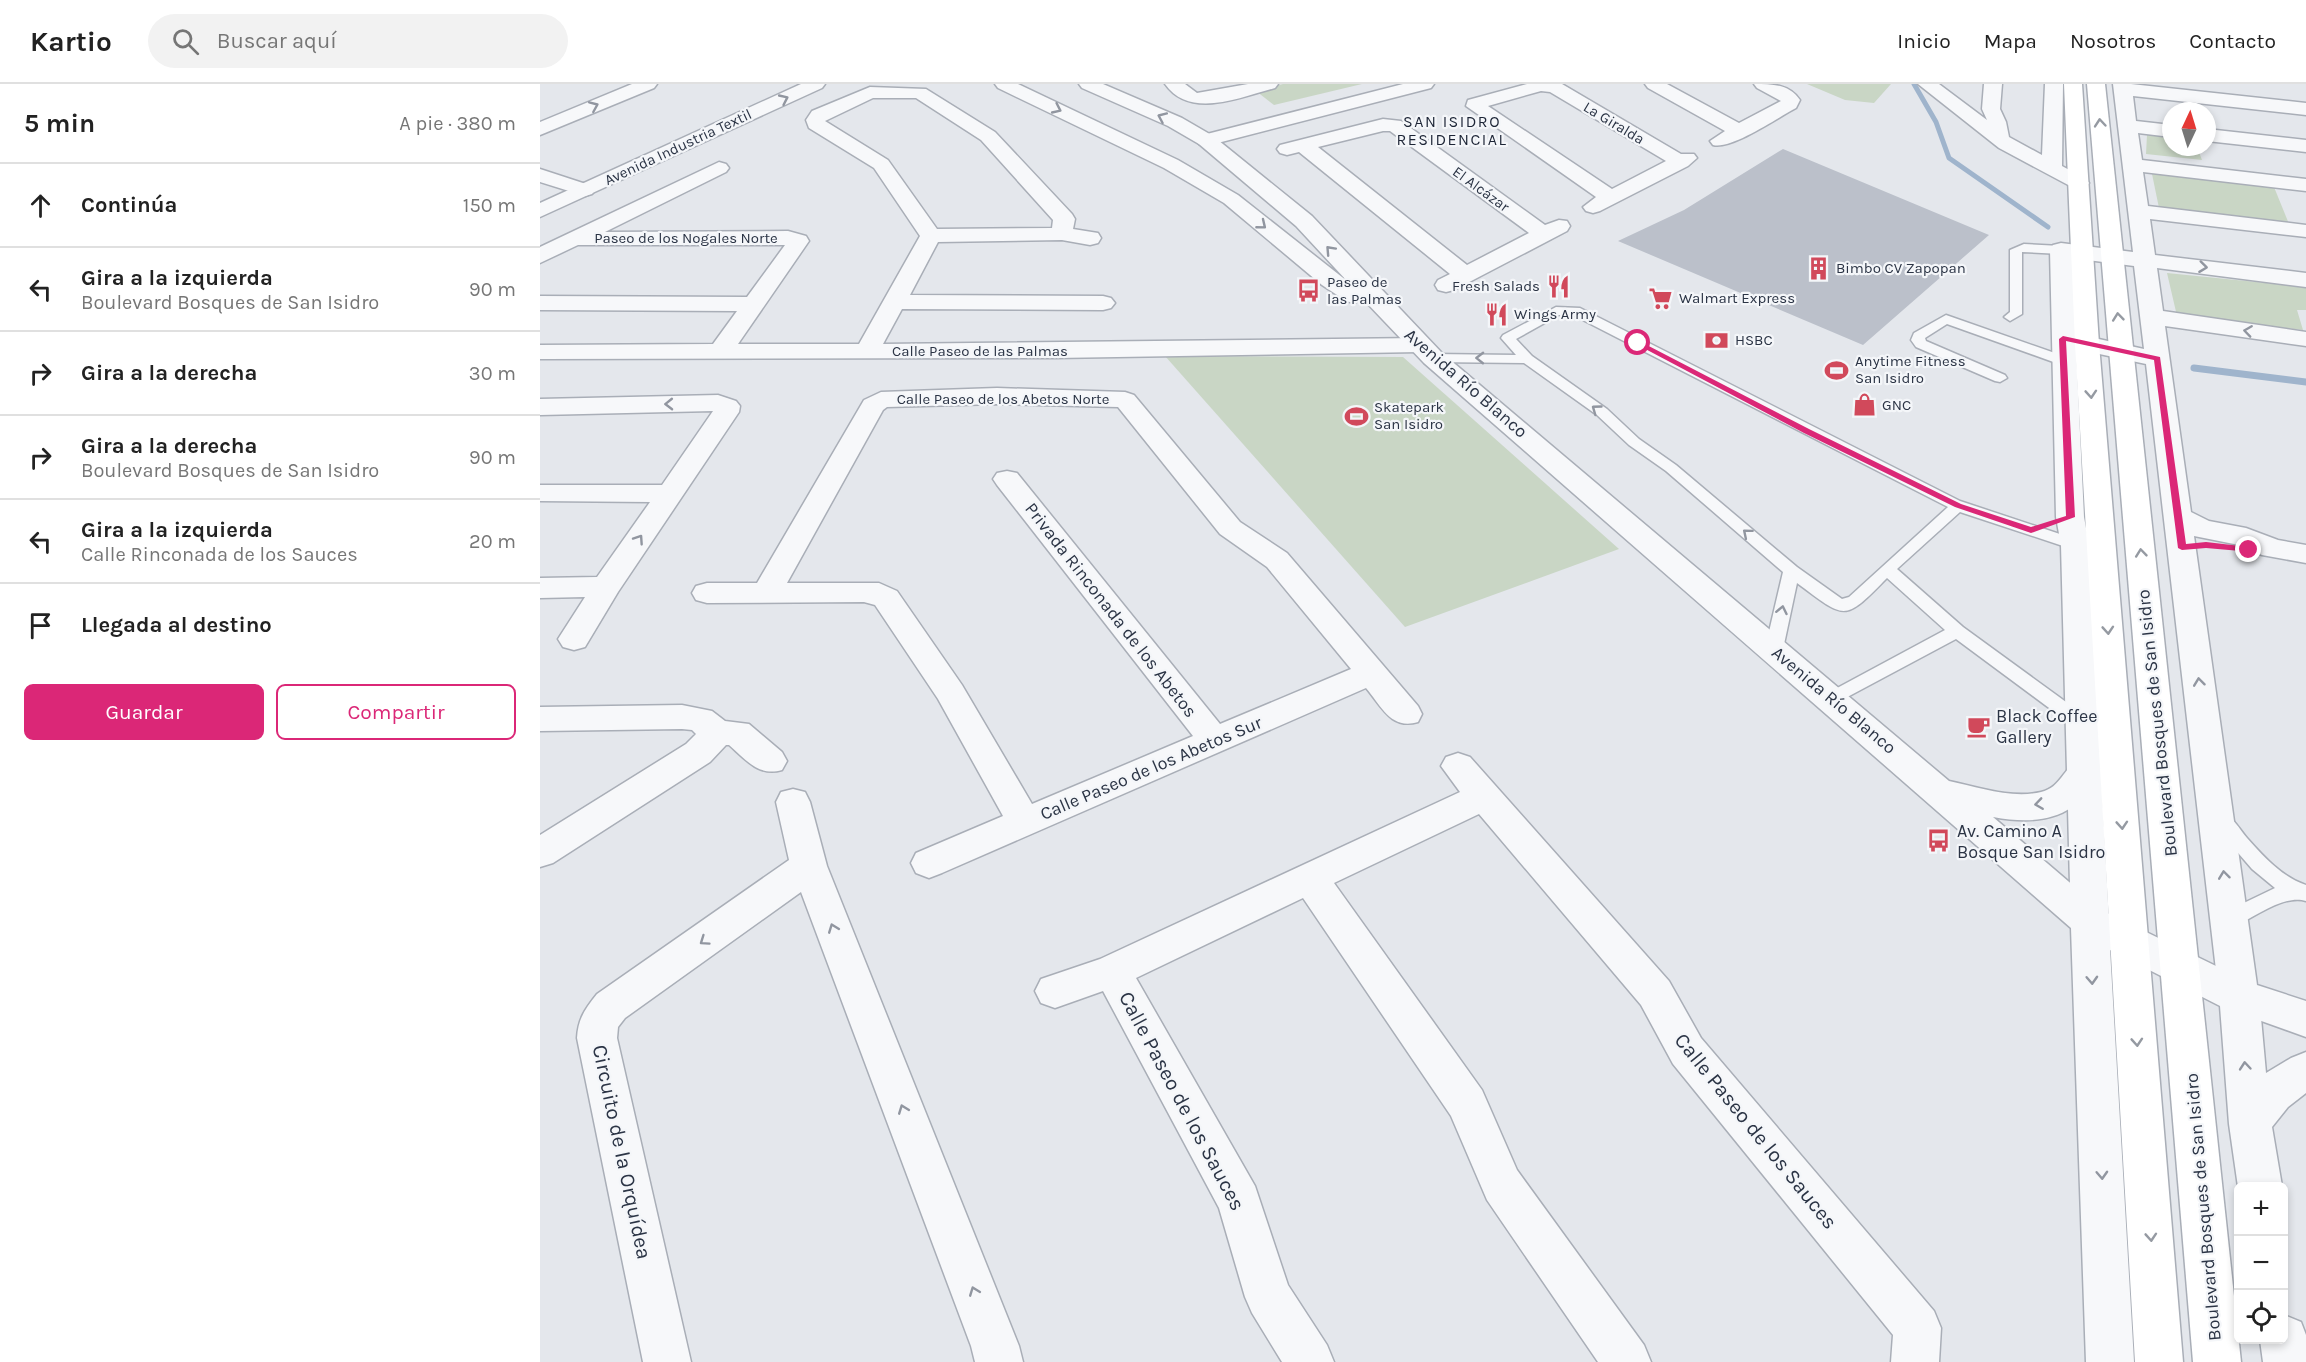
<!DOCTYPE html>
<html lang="es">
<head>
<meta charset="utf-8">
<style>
  body { margin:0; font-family:Karla,sans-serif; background:#f2f2f2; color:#222 }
  .controls { position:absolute; right:18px; bottom:18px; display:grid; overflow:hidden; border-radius:9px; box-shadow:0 3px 9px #0003 }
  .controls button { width:54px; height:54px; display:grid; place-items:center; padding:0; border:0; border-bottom:2px solid #e0e0e0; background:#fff; color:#222; font:30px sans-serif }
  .compass { position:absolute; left:1622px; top:18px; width:54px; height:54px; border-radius:50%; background:#fff; box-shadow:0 3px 9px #0003; rotate:4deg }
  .stop { position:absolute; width:18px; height:18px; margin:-14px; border:4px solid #db2777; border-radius:50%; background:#fff }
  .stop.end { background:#db2777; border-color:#fff; box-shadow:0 2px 6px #0008 }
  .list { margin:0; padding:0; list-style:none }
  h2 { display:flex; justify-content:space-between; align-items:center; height:78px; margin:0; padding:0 24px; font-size:26px }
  h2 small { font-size:20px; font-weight:400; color:#767676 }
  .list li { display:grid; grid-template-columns:39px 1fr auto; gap:18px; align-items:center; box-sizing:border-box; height:84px; padding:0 24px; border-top:2px solid #e0e0e0 }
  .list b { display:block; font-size:22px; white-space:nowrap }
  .list p { margin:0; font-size:20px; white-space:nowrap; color:#767676 }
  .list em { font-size:20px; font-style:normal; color:#767676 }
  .actions { display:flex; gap:12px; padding:18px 24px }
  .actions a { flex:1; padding:14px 0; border:2px solid #db2777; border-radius:9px; text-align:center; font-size:21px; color:#db2777 }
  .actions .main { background:#db2777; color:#fff }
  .icon { flex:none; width:33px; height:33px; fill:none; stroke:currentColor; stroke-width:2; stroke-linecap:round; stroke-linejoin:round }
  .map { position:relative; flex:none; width:1766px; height:1278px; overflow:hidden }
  header { display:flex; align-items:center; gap:36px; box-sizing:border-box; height:84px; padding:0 30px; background:#fff; border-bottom:2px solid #e0e0e0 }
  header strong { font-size:28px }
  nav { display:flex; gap:33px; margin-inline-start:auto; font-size:21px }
  .search { width:420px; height:54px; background:#f2f2f2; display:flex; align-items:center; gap:15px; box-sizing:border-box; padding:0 21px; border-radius:33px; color:#767676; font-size:22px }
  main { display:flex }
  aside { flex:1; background:#fff }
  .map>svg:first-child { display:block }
  .green { fill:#c9d6c5 }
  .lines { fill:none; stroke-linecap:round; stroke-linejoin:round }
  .stream-far1 { stroke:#9fb4cc; stroke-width:5 }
  .stream { stroke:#9fb4cc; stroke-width:7 }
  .building { fill:#bbc0ca }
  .service-casing { stroke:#a9aeb7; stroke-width:3 }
  .minor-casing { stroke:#a9aeb7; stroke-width:3 }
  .tertiary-casing { stroke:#a9aeb7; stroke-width:3 }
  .secondary-casing { stroke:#a9aeb7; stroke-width:3 }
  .service { fill:#f7f8fa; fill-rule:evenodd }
  .minor { fill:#f7f8fa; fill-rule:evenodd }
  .tertiary { fill:#f7f8fa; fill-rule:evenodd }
  .secondary { fill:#fff; fill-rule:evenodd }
  .oneway { stroke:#9196a0 }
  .oneway2 { stroke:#959aa2 }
  .route { fill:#db2777 }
  .labels { text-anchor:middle; stroke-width:4.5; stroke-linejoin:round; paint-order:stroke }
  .far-street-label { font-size:15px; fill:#2b3445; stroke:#f4f6f9 }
  .far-poi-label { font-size:15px; fill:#2b3445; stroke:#f4f6f9; text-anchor:start }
  .far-neighbourhood-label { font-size:16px; letter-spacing:1.5px; fill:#1d2536; stroke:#f4f6f9 }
  .street-label { font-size:18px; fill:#2b3445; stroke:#f4f6f9 }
  .poi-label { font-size:18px; fill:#2b3445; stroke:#f4f6f9; text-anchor:start }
  .near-street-label { font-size:21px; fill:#2b3445; stroke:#f4f6f9 }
</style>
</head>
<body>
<header>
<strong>Kartio</strong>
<div class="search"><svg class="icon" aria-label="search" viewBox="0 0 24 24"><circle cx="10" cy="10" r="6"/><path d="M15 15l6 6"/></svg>Buscar aquí</div>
<nav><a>Inicio</a><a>Mapa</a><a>Nosotros</a><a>Contacto</a></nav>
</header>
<main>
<aside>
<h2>5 min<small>A pie · 380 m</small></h2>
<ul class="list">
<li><svg class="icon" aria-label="ahead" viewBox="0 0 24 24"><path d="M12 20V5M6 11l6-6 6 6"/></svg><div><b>Continúa</b></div><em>150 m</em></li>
<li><svg class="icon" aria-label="left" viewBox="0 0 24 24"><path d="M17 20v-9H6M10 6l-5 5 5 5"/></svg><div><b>Gira a la izquierda</b><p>Boulevard Bosques de San Isidro</p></div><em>90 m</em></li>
<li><svg class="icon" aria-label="right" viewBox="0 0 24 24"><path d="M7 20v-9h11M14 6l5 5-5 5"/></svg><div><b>Gira a la derecha</b></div><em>30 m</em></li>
<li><svg class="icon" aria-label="right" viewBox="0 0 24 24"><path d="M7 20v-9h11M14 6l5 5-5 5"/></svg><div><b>Gira a la derecha</b><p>Boulevard Bosques de San Isidro</p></div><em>90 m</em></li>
<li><svg class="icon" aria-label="left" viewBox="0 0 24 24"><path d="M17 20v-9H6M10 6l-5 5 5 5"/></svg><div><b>Gira a la izquierda</b><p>Calle Rinconada de los Sauces</p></div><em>20 m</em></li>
<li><svg class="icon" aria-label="arrive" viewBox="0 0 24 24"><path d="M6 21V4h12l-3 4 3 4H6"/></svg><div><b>Llegada al destino</b></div></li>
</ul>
<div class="actions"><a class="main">Guardar</a><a>Compartir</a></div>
</aside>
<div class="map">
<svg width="1766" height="1278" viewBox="0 0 1766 1278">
  <rect width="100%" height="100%" fill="#e4e7ec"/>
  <g class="green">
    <polygon points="743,0 822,0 734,21 716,7"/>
    <polygon points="1267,0 1351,0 1334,19 1305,16"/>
    <polygon points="1607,51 1631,53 1631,63 1657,63 1662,76 1606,70"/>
    <polygon points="1612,90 1734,103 1749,140 1619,124"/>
    <polygon points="1627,189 1766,203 1766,226 1757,226 1763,246 1637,232"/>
    <polygon points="625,272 863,273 1079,465 865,543"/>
  </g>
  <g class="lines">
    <polyline class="stream-far1" points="1374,0 1396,38 1409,74 1508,143"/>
    <polyline class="stream" points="1654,284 1766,298"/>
  </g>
  <polygon class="building" points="1243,65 1449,151 1323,261 1078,157 1144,126"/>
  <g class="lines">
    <defs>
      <g id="service">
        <polygon points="1484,160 1521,162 1527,166 1521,170 1482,168 1482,230 1470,237 1464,233 1470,228 1470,166"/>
        <path d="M1016,223L1040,224L1420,417L1541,457L1543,461L1541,465L1535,466L1420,428L1357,485L1423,543L1548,634L1551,639L1548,644L1542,646L1536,644L1416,555L1298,618L1292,620L1286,618L1283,614L1286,610L1405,546L1347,494C1303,539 1306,535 1257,499L1243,565L1240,569H1228L1225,565L1243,488L1126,387L1089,361L1057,331L984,279L893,278L886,274L893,270L976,271L961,254L963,251ZM1019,231H1033L1408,423L1309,513L1302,515L1257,483L1136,381L1099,355L1067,325L992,272L976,255Z"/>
        <polygon points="1406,231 1529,274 1531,277 1529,280 1519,280 1407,240 1385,254 1386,257 1465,291 1467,294 1460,298 1455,297 1376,263 1371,256 1374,249"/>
        <path d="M1681,728C1693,732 1699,745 1707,754C1724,773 1742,793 1766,801V817C1745,810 1716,832 1697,841L1690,844L1683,841L1680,835L1683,829L1735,804L1712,785L1674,741L1671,736L1674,731Z"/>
      </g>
      <g id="minor">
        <polygon points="92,0 117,0 114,4 0,51 0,38"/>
        <path d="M625,0H645L657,9L708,0H738L735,4C701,13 650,36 625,0Z"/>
        <polygon points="863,0 894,0 891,4 666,62 659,60 656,56 659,52"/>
        <path d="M987,0H1022L1141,70H1154L1157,74L1148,82L1060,127L1053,129L1046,127L1043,123L1056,113L926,22L928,16ZM1001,7L1010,8L1126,77L1072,105L948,22Z"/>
        <path d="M1105,0H1127L1199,39L1241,17L1217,4L1214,0C1232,0 1249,0 1260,16L1256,24C1237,34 1191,66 1173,61L1170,57L1185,47L1108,4Z"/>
        <polygon points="1378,0 1399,0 1447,36 1442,25 1444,0 1462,0 1460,25 1466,38 1469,53 1502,71 1505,0 1523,0 1522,82 1546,95 1549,99 1546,103 1532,103 1459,64"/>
        <path d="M1573,0H1591L1766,19V31L1593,12L1596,37L1631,41V53L1598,49L1602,76L1766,95V107L1603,88L1608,122L1766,141V153L1610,135L1615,171L1766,189V203L1617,184L1623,227L1766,248V262L1625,242L1651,428L1669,437L1706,444L1738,456L1766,461V479L1722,471L1699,461L1654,452L1717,901L1766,917V953L1685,924L1679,912L1606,280L1536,265L1544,433L1549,461L1569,838L1563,849L1550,854L1537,849L1531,838L1521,461L1516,433L1510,166L1513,161L1521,159L1593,168ZM1532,174L1594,182L1604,265L1536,250Z"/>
        <path d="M330,3L386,5L455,48L532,130L535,135L533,145L558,149L561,154L558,159L550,161L522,156L398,158L370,211L563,212L571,214L575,219L571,224L563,226L362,225L343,260L880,254L889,256L892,261L889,266L880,268L515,274L0,275V261L173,260L197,227L0,226V212L207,213L245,161H38L0,179V163L179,78L186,80L189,84L186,88L65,148L248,147L266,152L269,157L198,260H319L380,152L334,84L269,44L266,36L272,27ZM333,14H376L441,56L513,136L512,144L397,145L348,76L285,37Z"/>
        <path d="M843,35L861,37L1005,141L1019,136L1027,137L1030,142L1027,147L914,206L906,208L898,206L895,201L898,196L910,190L759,68L747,71L740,69L737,65L740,61ZM843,47H850L989,149L927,181L778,63Z"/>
        <polygon points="1667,45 1766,56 1766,68 1667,57"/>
        <polygon points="0,85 52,102 55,106 52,110 45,112 0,98"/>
        <path d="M457,304L585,308L594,311L700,438L747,469L878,622L882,630L878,638C851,646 842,623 826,604L402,789L389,794L376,789L371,779L376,769L463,732L398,615L335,521L324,518L167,519L156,516L152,509L156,502L167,499H217L324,316L341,308ZM457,320L578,323L680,450L727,483L811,585L680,640L477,389L467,387L457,389L453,395L457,401L653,652L492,720L422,601L357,507L339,499H247L343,326L347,323Z"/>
        <polygon points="178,311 196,317 200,322 199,328 78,508 45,563 34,566 23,563 18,555 45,513 0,514 0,494 57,493 110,418 0,417 0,401 122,401 173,327 0,331 0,315"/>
        <path d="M142,621L172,627L185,637L209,640L242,668L247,677L242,686C219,693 206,676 189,661H186L170,678L13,779L0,783V751L146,660L156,650L152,646L142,645L0,647V623Z"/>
        <polygon points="918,669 930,673 1129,897 1161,954 1394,1227 1401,1244 1399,1278 1351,1278 1353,1251 1133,980 1101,921 939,730 794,799 942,1006 977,1086 1104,1261 1111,1278 1058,1278 947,1116 911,1032 763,814 596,894 715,1102 748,1201 787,1261 794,1278 742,1278 712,1229 705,1213 679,1124 563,907 515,924 501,919 495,907 501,895 560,875 920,708 901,682 906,673"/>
        <path d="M253,705L265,708L270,718L287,782L479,1262L483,1278H435L431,1262L261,808L85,934L78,943L77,954L151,1278H103L37,954C38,935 45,925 57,910L249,776L236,718L241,708Z"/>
      </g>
      <g id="tertiary">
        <polygon points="261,0 285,0 282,4 0,133 0,119"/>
        <path d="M455,0H478L638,76L698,111L807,197L756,142L659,60L628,42L542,4L539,0H563L642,34L673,52L772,132L902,269L1409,697C1438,703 1471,715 1501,708C1528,702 1523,668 1557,679L1562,688C1537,734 1502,742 1453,733L1563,827L1713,900L1719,912L1726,989L1751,974L1766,968V1009L1748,1023L1732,1043L1742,1102L1698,1103L1689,1040L1680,922L1570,866L1594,1278H1546L1531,844L884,279L823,215L814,219L806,217L782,201L684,119L624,84L458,4Z"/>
        <polygon points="1744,1231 1761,1238 1766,1251 1766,1278 1723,1278 1720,1256 1744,1256"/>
      </g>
      <g id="secondary">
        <polygon points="1524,0 1542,0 1559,260 1643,1278 1595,1278 1535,260"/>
        <polygon points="1547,0 1565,0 1701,1278 1653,1278"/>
      </g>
    </defs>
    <use href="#service" class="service-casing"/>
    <use href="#minor" class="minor-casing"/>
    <use href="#tertiary" class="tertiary-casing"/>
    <use href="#secondary" class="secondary-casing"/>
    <use href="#service" class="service"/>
    <use href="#minor" class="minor"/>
    <use href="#tertiary" class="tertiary"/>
    <use href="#secondary" class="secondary"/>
  </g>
  <defs><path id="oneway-chevron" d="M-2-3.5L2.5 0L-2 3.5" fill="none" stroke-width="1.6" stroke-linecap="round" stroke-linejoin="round" transform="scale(1.5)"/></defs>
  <g class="oneway">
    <use href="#oneway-chevron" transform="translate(244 15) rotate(-25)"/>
    <use href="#oneway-chevron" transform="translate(54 22) rotate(-23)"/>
    <use href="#oneway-chevron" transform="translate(517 25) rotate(25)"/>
    <use href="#oneway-chevron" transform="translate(622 33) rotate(-156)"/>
    <use href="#oneway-chevron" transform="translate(722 141) rotate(39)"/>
    <use href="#oneway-chevron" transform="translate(790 166) rotate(-133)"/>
    <use href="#oneway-chevron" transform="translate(1663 183) rotate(7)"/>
    <use href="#oneway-chevron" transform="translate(1708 247) rotate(-172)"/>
    <use href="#oneway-chevron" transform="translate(940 274) rotate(-179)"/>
    <use href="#oneway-chevron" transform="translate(129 320) rotate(179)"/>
    <use href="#oneway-chevron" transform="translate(1056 325) rotate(-144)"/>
    <use href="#oneway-chevron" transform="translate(1207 449) rotate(-140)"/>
    <use href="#oneway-chevron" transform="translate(99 455) rotate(-56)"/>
    <use href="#oneway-chevron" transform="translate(1242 526) rotate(-78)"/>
    <use href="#oneway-chevron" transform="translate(1659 598) rotate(-97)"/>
    <use href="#oneway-chevron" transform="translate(1499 720) rotate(172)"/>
    <use href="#oneway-chevron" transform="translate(1684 791) rotate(-97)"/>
    <use href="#oneway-chevron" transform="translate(293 844) rotate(-111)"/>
    <use href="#oneway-chevron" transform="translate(164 857) rotate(145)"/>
    <use href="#oneway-chevron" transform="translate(1552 896) rotate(87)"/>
    <use href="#oneway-chevron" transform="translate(1705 982) rotate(-95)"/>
    <use href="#oneway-chevron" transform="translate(363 1025) rotate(-111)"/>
    <use href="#oneway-chevron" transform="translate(1562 1091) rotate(87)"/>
    <use href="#oneway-chevron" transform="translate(434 1207) rotate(-111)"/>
  </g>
  <g class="oneway2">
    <use href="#oneway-chevron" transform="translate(1560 39) rotate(-95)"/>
    <use href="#oneway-chevron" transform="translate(1578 233) rotate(-96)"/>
    <use href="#oneway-chevron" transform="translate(1551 310) rotate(86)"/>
    <use href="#oneway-chevron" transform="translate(1601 469) rotate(-96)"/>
    <use href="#oneway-chevron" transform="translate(1568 546) rotate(86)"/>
    <use href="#oneway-chevron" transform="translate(1582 741) rotate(86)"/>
    <use href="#oneway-chevron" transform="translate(1597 958) rotate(86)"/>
    <use href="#oneway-chevron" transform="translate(1611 1153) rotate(86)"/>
  </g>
  <polygon class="route" points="1523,252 1620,273 1646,460 1666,458 1709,463 1712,464 1712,468 1666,464 1642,466 1638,464 1614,276 1526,257 1535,433 1491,449 1415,423 1264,349 1094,259 1101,258 1269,345 1421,420 1491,443 1526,432 1519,255"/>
  <defs>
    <symbol id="building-bare" viewBox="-9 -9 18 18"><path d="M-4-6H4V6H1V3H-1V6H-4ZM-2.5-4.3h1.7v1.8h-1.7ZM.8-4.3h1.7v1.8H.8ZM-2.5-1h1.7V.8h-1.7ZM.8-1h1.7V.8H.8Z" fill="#d1495b" stroke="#f4f6f9" stroke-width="2.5" paint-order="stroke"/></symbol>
    <symbol id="restaurant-bare" viewBox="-9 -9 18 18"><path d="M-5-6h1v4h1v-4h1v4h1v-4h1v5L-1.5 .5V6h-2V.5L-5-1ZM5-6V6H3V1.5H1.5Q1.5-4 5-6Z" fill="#d1495b" stroke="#f4f6f9" stroke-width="2.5" paint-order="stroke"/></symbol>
    <symbol id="bus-bare" viewBox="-9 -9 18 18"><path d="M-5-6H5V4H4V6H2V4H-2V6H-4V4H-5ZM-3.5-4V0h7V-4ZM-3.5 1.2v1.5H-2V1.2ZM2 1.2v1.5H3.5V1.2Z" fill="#d1495b" stroke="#f4f6f9" stroke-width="2.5" paint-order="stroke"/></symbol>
    <symbol id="supermarket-bare" viewBox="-9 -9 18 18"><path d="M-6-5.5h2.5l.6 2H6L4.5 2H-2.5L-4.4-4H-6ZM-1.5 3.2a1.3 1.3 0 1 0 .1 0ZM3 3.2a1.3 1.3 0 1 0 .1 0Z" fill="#d1495b" stroke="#f4f6f9" stroke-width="2.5" paint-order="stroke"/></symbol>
    <symbol id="bank-bare" viewBox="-9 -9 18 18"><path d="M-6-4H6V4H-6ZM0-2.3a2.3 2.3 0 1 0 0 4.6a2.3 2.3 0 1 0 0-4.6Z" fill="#d1495b" stroke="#f4f6f9" stroke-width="2.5" paint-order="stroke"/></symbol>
    <symbol id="stadium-bare" viewBox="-9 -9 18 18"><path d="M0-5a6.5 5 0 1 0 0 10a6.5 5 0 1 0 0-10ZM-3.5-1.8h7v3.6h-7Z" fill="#d1495b" stroke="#f4f6f9" stroke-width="2.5" paint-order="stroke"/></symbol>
    <symbol id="shop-bare" viewBox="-9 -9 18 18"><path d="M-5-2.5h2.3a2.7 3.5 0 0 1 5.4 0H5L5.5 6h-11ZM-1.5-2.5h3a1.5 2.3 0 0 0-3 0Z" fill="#d1495b" stroke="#f4f6f9" stroke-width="2.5" paint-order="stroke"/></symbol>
    <symbol id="cafe-bare" viewBox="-9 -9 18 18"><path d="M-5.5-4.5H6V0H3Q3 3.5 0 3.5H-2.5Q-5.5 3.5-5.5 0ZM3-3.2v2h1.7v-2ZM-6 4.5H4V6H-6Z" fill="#d1495b" stroke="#f4f6f9" stroke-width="2.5" paint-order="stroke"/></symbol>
  </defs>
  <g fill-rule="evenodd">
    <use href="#building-bare" x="1262" y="168" width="33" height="33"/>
    <use href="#restaurant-bare" x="1002" y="186" width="33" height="33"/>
    <use href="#bus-bare" x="752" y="190" width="33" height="33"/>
    <use href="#supermarket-bare" x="1104" y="198" width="33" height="33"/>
    <use href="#restaurant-bare" x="940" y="214" width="33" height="33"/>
    <use href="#bank-bare" x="1160" y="240" width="33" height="33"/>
    <use href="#stadium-bare" x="1280" y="270" width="33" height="33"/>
    <use href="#shop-bare" x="1308" y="304" width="33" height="33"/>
    <use href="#stadium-bare" x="800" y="316" width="33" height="33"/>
    <use href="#cafe-bare" x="1422" y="626" width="33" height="33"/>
    <use href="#bus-bare" x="1382" y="740" width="33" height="33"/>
  </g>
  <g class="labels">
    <g class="far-street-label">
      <text transform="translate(1074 39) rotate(31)" y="5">La Giralda</text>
      <text transform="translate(138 63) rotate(-25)" y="5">Avenida Industria Textil</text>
      <text transform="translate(941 105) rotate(36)" y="5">El Alcázar</text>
      <text x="146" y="159">Paseo de los Nogales Norte</text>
      <text x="440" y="272">Calle Paseo de las Palmas</text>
      <text x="463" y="320">Calle Paseo de los Abetos Norte</text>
    </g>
    <g class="far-poi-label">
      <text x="1296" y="189">Bimbo CV Zapopan</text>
      <text x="787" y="203">Paseo de<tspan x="787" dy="17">las Palmas</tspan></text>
      <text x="1000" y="207" text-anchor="end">Fresh Salads</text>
      <text x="1139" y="219">Walmart Express</text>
      <text x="974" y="235">Wings Army</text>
      <text x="1195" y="261">HSBC</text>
      <text x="1315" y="282">Anytime Fitness<tspan x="1315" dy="17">San Isidro</tspan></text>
      <text x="1342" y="326">GNC</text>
      <text x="834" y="328">Skatepark<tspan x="834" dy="17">San Isidro</tspan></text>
    </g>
    <g class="far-neighbourhood-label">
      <text x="912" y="43">SAN ISIDRO<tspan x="912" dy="18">RESIDENCIAL</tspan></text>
    </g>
    <g class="street-label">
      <text transform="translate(926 299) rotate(41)" y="6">Avenida Río Blanco</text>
      <text transform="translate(571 526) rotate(52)" y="6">Privada Rinconada de los Abetos</text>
      <text transform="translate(1294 616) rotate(40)" y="6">Avenida Río Blanco</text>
      <text transform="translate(1617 639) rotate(-96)" y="6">Boulevard Bosques de San Isidro</text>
      <text transform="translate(611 684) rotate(-23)" y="6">Calle Paseo de los Abetos Sur</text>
      <text transform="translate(1663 1123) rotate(-95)" y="6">Boulevard Bosques de San Isidro</text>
    </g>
    <g class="poi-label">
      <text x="1456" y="638">Black Coffee<tspan x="1456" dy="21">Gallery</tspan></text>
      <text x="1417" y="753">Av. Camino A<tspan x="1417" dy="21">Bosque San Isidro</tspan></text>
    </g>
    <g class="near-street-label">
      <text transform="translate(642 1017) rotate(62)" y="7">Calle Paseo de los Sauces</text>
      <text transform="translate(1216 1047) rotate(51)" y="7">Calle Paseo de los Sauces</text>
      <text transform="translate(82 1068) rotate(78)" y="7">Circuito de la Orquídea</text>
    </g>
  </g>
</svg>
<div class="controls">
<button>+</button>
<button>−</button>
<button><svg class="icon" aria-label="locate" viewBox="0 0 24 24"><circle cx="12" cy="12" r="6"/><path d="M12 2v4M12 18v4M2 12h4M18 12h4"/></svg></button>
</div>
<svg class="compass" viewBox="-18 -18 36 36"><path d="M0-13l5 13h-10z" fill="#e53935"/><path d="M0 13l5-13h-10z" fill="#767676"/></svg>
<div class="stop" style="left:1098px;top:259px"></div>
<div class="stop end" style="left:1709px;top:466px"></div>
</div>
</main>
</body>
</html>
